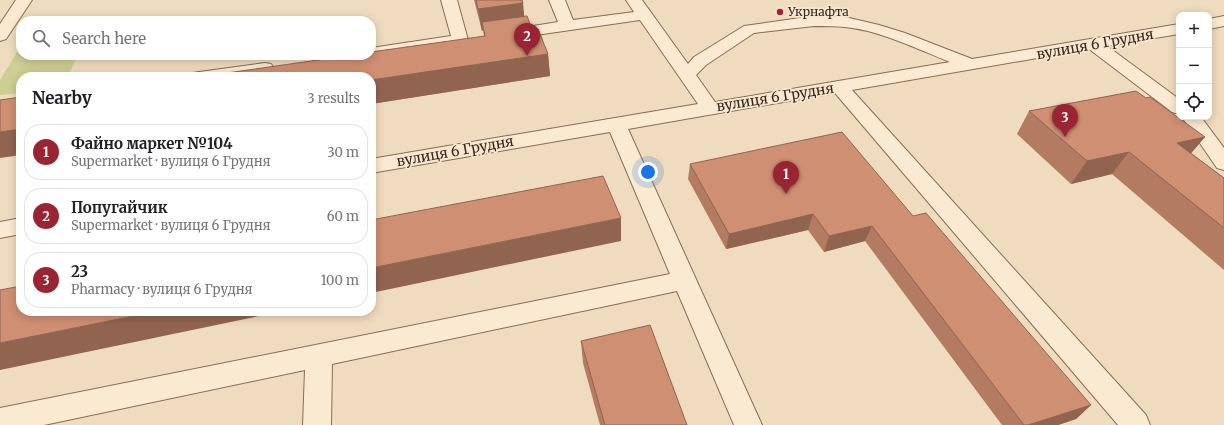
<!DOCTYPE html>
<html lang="en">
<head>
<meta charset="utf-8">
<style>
  body { margin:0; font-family:Merriweather,serif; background:#f6f6f6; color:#202124 }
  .controls { position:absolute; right:12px; top:12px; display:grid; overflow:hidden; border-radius:8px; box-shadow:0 2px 10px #0003 }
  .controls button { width:36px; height:36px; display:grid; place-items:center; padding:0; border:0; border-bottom:1px solid #e0e0e0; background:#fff; color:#202124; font:20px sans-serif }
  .you { position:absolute; left:648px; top:172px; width:14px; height:14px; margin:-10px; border:3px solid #fff; border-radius:50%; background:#1a73e8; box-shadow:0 0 0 6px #1a73e833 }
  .badge { display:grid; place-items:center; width:26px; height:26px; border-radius:50%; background:#9a2431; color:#fff; font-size:13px; font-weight:700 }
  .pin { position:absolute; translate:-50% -33px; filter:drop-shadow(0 1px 2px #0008) }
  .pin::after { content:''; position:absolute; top:21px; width:14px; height:12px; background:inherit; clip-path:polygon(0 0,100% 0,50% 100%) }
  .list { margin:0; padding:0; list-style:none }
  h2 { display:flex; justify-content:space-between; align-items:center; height:52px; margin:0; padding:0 16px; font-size:17px }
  h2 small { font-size:13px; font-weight:400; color:#757577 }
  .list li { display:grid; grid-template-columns:26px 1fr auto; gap:12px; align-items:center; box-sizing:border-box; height:56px; margin:0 8px 8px; padding:0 8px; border:1px solid #e0e0e0; border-radius:16px }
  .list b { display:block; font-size:15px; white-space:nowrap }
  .list p { margin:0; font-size:13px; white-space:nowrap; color:#757577 }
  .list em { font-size:13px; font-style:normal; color:#757577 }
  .icon { flex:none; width:22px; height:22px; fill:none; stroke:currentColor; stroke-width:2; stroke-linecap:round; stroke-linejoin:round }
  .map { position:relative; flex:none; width:1224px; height:425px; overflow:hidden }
  .search { position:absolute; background:#fff; box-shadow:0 2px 10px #0003; left:16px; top:16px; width:360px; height:44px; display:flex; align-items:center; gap:10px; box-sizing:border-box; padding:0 14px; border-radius:16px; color:#757577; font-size:15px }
  .panel { position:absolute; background:#fff; box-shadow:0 2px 10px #0003; left:16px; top:72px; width:360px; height:244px; border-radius:16px }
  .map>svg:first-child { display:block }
  .green { fill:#cdce92 }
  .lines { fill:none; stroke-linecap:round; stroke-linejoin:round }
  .minor-casing { stroke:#886c56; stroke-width:2 }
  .minor { fill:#faead1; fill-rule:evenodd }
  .wall { fill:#b27b62 }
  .shaded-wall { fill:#916450 }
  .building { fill:#cf8f72; stroke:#916450 }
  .poi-dot { fill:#9a2431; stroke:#f7e7ce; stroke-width:1.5 }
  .labels { text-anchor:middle; stroke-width:3.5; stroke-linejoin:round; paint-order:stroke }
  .far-poi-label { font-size:12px; fill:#37261b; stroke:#f7e7ce; text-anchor:start }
  .street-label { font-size:14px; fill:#37261b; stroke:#f7e7ce }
</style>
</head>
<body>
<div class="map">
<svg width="1224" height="425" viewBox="0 0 1224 425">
  <rect width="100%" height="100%" fill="#efdbbe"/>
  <polygon class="green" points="19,49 21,49 21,55 78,55 67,77 21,77 21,93 0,95 0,80"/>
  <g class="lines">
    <defs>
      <g id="minor">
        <polygon points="16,0 32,0 6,39 0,41 0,24"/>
        <polygon points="441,0 457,0 468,40 466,44 371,58 365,57 364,55 371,55 371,48 451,36"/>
        <path d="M549,0H565L573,20L634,12L626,0H642L688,64L694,57L744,26L814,16L845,17L879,25L905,33L972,59L1179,24V34L1107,46L1179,99V114L1172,112L1089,49L852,90L1146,415L1150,425H1118L835,93L628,129L762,425H734L677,291L332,364L331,425H303L305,370L44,425H0V408L670,274L610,132L371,173V159L698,104L640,20L508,39L502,37L500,34L502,31L558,22ZM814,26C824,26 835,26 845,27C882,31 917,49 950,62L715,102L696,75L706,65L754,33Z"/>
        <polygon points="1224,16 1224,26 1209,29 1209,19"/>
        <polygon points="265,63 271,64 274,68 271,72 238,77 190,77 193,73 199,72"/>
        <polygon points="1182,117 1201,117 1224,148 1224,170 1217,168"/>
        <polygon points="21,218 21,234 0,238 0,222"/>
      </g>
    </defs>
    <use href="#minor" class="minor-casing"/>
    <use href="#minor" class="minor"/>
  </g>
  <g class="wall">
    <polygon points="474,0 522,0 524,16 548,54 550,76 371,104 371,77 484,36 483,30 482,31"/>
    <polygon points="1146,98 1205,137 1191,153 1224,178 1224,270 1112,174 1071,184 1017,134 1029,111"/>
    <polygon points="690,164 913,216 1091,405 1076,419 1058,425 1002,425 865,241 824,252 808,230 726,249 688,179"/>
    <polygon points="581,341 687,425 600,425 583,363"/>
  </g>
  <g class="shaded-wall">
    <polygon points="523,3 525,25 482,22 483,30 482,31 478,9"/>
    <polygon points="548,54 550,76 371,104 371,80"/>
    <polygon points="21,129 21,155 0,158 0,132"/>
    <polygon points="1205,137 1186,159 1177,143"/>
    <polygon points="1129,152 1112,174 1071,184 1087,161"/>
    <polygon points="813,214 808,230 726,249 729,234"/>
    <polygon points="621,218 621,241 371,293 371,268"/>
    <polygon points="872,226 865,241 824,252 829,236"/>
    <polygon points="158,311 283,311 0,370 0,343"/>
    <polygon points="1091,405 1076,419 1058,425 1028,425"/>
  </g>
  <g class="building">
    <polygon points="476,0 522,0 523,3 478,9"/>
    <polygon points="527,16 532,29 538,29 548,54 371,80 371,77 199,77 353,55 371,55 371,52 485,36 482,22"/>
    <polygon points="1136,91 1146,98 1150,97 1205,137 1177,143 1224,178 1224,228 1129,152 1087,161 1029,111"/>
    <polygon points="21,97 21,129 0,132 0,100"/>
    <polygon points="842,132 913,216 926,213 1091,405 1028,425 1024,425 872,226 829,236 813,214 729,234 690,164"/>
    <polygon points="603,176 621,218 371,268 371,220"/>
    <polygon points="21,286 21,311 158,311 0,343 0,290"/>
    <polygon points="650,325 687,425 605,425 581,341"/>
  </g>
  <circle class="poi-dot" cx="780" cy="12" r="4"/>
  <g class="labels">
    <g class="far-poi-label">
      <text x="788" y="16">Укрнафта</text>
    </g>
    <g class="street-label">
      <text transform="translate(1095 44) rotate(-10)" y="5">вулиця 6 Грудня</text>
      <text transform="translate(775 97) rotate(-9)" y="5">вулиця 6 Грудня</text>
      <text transform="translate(455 151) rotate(-10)" y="5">вулиця 6 Грудня</text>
    </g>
  </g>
</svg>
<div class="controls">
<button>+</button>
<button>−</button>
<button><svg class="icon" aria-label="locate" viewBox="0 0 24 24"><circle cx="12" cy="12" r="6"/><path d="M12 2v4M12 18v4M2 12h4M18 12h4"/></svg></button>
</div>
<div class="you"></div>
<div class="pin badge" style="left:786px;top:194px">1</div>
<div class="pin badge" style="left:527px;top:56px">2</div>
<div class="pin badge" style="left:1065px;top:137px">3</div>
<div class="search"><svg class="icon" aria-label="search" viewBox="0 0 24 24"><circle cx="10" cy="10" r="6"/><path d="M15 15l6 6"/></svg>Search here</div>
<section class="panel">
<h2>Nearby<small>3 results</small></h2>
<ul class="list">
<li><span class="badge">1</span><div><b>Файно маркет №104</b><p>Supermarket · вулиця 6 Грудня</p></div><em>30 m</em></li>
<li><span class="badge">2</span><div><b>Попугайчик</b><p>Supermarket · вулиця 6 Грудня</p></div><em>60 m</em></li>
<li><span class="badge">3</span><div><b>23</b><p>Pharmacy · вулиця 6 Грудня</p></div><em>100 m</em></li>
</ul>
</section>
</div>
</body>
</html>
